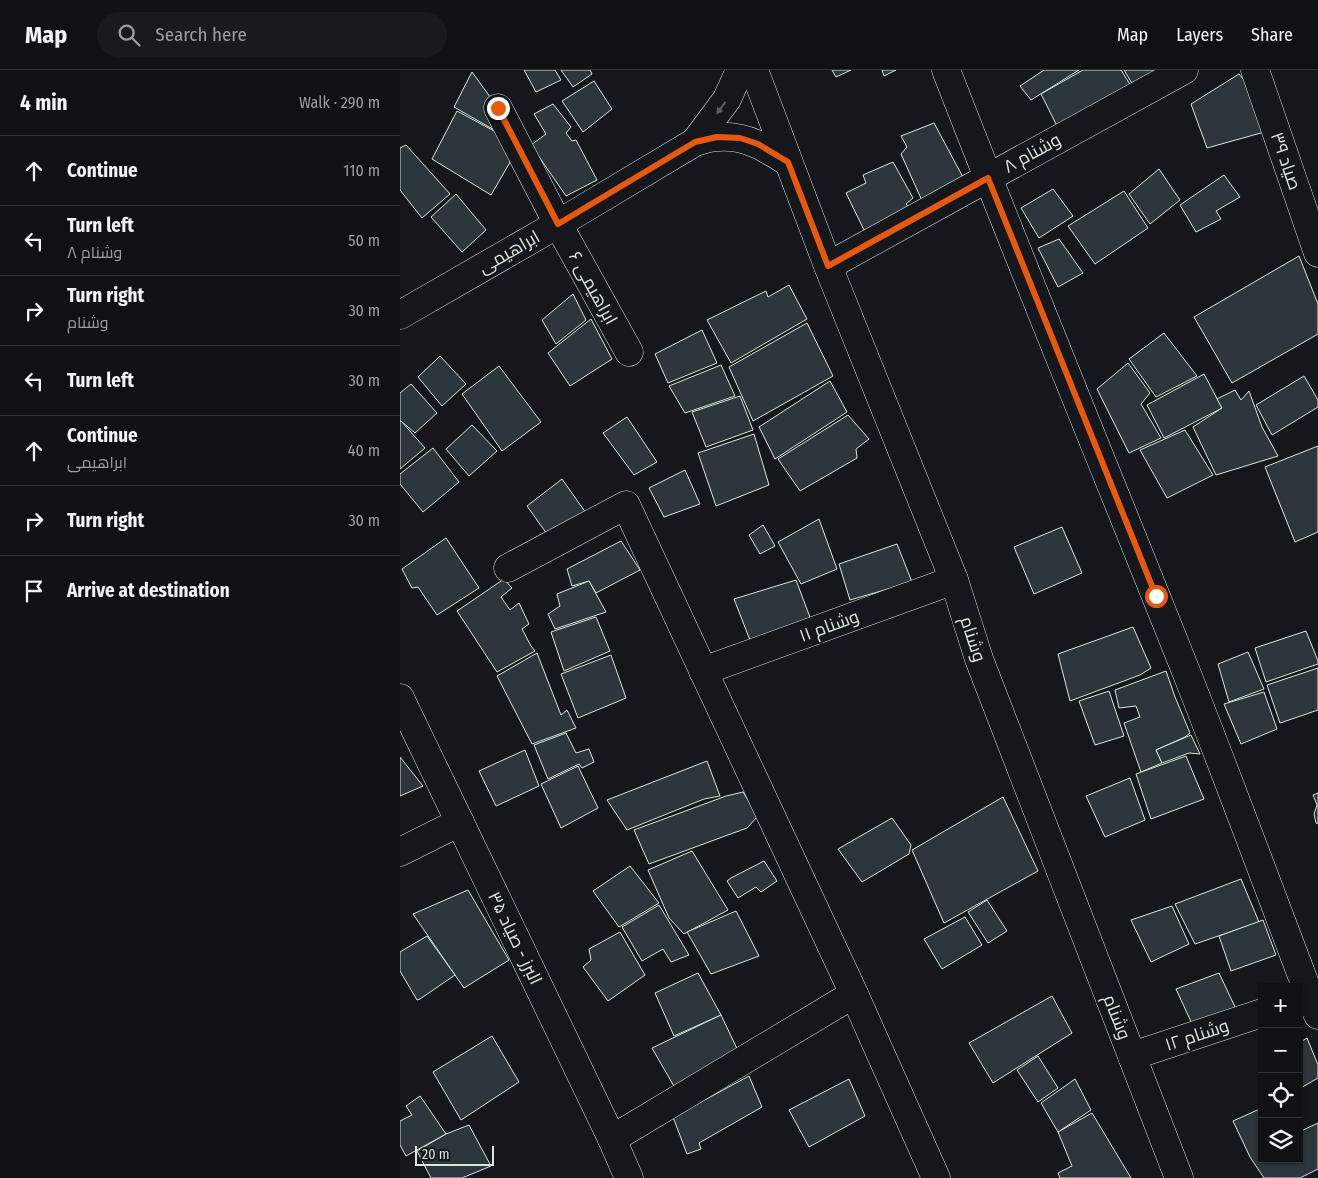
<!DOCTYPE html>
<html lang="en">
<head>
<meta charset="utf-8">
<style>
  body { margin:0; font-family:"Fira Sans Condensed",Cairo,sans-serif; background:#181b1e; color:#f1f3f6 }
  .controls { position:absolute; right:15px; bottom:15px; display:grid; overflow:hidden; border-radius:0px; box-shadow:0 1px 4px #0004 }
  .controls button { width:45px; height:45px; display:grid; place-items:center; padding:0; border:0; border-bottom:1px solid #2f3234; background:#0f1215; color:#f1f3f6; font:25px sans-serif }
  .scale { position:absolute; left:15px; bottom:12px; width:79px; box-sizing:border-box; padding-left:5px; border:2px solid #d8e6dc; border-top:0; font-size:14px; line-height:18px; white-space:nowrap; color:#d8e6dc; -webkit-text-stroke:4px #14181c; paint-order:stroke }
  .stop { position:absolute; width:15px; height:15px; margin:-11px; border:4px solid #ea580c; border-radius:50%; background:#fff }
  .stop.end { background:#ea580c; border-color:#fff; box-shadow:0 1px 5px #0008 }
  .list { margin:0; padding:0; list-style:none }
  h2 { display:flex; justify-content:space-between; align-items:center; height:65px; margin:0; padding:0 20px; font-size:21px }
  h2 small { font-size:16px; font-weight:400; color:#9b9ea0 }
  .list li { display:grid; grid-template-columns:32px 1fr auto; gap:15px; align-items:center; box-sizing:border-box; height:70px; padding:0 20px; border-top:1px solid #2f3234 }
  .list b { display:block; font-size:19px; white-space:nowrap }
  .list p { margin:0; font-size:16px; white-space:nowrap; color:#9b9ea0 }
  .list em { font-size:16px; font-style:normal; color:#9b9ea0 }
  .icon { flex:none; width:28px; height:28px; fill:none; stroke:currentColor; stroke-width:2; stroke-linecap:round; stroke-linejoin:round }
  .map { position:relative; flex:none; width:918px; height:1108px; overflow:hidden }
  header { display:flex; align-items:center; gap:30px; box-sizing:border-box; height:70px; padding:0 25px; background:#0f1215; border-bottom:1px solid #2f3234 }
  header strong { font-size:24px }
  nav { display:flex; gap:28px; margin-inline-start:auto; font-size:18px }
  .search { width:350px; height:45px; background:#181b1e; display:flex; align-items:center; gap:12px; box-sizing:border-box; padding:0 18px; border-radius:28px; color:#9b9ea0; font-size:19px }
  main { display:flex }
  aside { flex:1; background:#0f1215 }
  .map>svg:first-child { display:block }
  .building { fill:#2c363c; stroke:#d8e6dc }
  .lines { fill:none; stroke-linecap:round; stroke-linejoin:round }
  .minor-casing { stroke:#d8e6dc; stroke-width:29 }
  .minor { stroke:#14181c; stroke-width:28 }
  .oneway { fill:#59605f }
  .route { stroke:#ea580c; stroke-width:6 }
  .labels { text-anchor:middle; stroke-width:4; stroke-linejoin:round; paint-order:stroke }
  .street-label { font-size:18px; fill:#d8e6dc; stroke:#14181c }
</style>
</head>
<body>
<header>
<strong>Map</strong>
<div class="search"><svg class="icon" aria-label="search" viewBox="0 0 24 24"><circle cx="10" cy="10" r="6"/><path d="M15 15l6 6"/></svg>Search here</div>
<nav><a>Map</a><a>Layers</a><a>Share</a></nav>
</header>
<main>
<aside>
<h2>4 min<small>Walk · 290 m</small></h2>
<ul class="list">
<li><svg class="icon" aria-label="ahead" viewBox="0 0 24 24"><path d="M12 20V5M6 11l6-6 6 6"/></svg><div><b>Continue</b></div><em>110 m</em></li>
<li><svg class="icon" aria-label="left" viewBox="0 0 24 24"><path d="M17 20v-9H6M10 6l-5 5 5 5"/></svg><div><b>Turn left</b><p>وشنام ۸</p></div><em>50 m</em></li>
<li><svg class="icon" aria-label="right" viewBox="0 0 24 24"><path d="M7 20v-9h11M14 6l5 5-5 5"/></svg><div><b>Turn right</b><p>وشنام</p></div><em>30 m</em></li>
<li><svg class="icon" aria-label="left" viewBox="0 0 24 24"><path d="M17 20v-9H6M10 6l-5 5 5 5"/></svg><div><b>Turn left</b></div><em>30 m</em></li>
<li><svg class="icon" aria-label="ahead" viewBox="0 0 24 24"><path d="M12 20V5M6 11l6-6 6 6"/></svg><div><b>Continue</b><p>ابراهیمی</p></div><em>40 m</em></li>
<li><svg class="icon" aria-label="right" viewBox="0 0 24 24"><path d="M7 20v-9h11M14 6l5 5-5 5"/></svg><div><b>Turn right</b></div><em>30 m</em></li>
<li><svg class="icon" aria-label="arrive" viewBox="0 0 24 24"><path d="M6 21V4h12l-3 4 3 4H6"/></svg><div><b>Arrive at destination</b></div></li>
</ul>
</aside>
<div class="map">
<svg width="918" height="1108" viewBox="0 0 918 1108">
  <rect width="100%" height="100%" fill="#14181c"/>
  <g class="building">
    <polygon points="124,0 155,0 161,10 136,22"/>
    <polygon points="161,0 190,0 192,4 173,17"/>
    <polygon points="432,0 451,0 436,7"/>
    <polygon points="482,0 496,0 484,6"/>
    <polygon points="644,0 679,0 631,30 620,16"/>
    <polygon points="683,0 721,0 731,16 657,56 641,24"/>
    <polygon points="724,0 760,0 733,15"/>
    <polygon points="72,2 104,46 96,61 54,37"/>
    <polygon points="839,4 850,17 868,61 807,78 791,34"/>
    <polygon points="194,11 212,39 183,62 162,31"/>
    <polygon points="153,34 171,57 166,63 172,71 176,70 197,110 166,126 131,75 146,64 134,44"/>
    <polygon points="57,41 120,75 91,125 32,89"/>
    <polygon points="534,53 565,111 524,135 501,84 507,77 501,66"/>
    <polygon points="6,75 50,124 22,148 0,120 0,78"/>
    <polygon points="493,92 513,128 506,134 513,143 503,149 464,160 446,123 466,113 463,105"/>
    <polygon points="759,99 780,130 750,154 729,124"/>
    <polygon points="824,105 840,127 816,141 821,149 796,162 780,135"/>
    <polygon points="653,119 673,146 639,168 621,138"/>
    <polygon points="724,121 748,158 695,194 668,156"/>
    <polygon points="56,124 86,160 62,182 31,147"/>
    <polygon points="659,169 683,203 658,217 638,178"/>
    <polygon points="899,186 918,234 918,264 832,313 794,247"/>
    <polygon points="389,215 407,249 331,293 307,250 366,221 368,227"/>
    <polygon points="173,224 186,250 156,274 142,250"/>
    <polygon points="191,249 212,289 170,316 148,283"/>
    <polygon points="407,253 433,306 353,351 329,297"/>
    <polygon points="302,260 317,293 268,313 255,284"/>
    <polygon points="764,263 797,306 756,327 729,289"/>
    <polygon points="40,286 66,314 42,336 18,307"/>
    <polygon points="728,293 750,323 741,334 761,368 729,383 697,319"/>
    <polygon points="321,295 335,326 285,343 269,316"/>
    <polygon points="99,296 141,352 102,381 62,324"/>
    <polygon points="804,304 822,338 764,368 747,335"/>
    <polygon points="904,306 918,330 918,337 872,365 856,335"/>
    <polygon points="430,311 447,342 375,389 359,357"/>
    <polygon points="11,314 37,343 15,363 1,351 0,351 0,323"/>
    <polygon points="835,320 841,330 849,321 862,357 878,386 816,405 793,357 822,338 817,329"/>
    <polygon points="340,326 353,360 306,377 292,342"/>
    <polygon points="448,345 469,369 456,379 457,388 400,421 378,389"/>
    <polygon points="227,347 257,392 234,405 203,363"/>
    <polygon points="1,351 25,378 0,399 0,352"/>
    <polygon points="72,355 97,381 69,406 46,379"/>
    <polygon points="785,360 813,405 767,428 740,380"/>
    <polygon points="354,364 369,415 316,436 298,383"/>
    <polygon points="918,376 918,462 895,472 865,397"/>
    <polygon points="33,378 59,412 23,442 0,414 0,404"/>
    <polygon points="285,400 300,434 264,447 249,418"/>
    <polygon points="162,409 198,460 162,485 127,436"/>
    <polygon points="419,449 437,499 401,514 378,472"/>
    <polygon points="363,455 375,476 360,484 349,465"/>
    <polygon points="662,457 682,503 634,524 614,477"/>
    <polygon points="46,468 79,518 37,545 18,517 12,518 2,499"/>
    <polygon points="221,471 240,500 196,523 189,511 172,516 167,499"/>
    <polygon points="497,474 512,512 450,530 439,494"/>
    <polygon points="104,509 112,518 101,527 110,540 119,533 129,554 122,559 131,576 135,581 97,602 57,541"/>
    <polygon points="396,510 411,550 350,570 334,529"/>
    <polygon points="189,511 206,542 155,559 148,544 160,536 157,524"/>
    <polygon points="196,547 210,581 164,601 151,562"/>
    <polygon points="733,557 751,598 740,605 670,631 658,584"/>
    <polygon points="906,561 918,591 918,594 866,612 855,578"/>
    <polygon points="848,582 864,619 829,632 818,594"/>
    <polygon points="137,583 161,645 167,640 176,658 132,674 97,606"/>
    <polygon points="211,585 226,628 178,648 161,604"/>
    <polygon points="918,598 918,640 880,653 867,615"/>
    <polygon points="766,601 775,627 790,663 785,667 756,680 762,693 741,702 724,653 740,647 736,636 719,638 715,620"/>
    <polygon points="709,621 724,666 695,675 679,631"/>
    <polygon points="864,622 877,659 841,674 824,634"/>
    <polygon points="166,663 176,683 189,679 194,692 182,698 179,694 148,709 134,675"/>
    <polygon points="791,665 800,684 789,683 762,693 756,680"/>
    <polygon points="125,680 139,716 96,736 79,701"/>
    <polygon points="786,686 804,729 751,749 736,704"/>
    <polygon points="0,687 23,716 0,726"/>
    <polygon points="307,691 320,726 304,729 227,760 207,730"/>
    <polygon points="178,696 198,738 161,758 141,714"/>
    <polygon points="730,708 745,750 705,767 686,726"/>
    <polygon points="343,722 358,746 347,758 249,794 234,760 326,726"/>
    <polygon points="918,723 918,754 916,753 914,744 917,735 913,725"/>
    <polygon points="603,727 638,801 544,853 512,780"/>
    <polygon points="492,748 511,775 509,784 462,812 438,779"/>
    <polygon points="292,781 328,840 284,864 269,848 248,800"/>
    <polygon points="364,791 377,811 361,822 356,817 338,828 327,811 331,808"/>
    <polygon points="230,796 259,833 219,857 193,821"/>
    <polygon points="841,809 859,852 795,874 775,834"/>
    <polygon points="68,820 109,890 64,918 13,844"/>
    <polygon points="587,830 607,861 588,873 568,842"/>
    <polygon points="259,835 289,885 271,892 263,879 242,891 222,857"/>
    <polygon points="772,836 789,874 751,892 731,850"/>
    <polygon points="336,841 359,886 311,904 287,862"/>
    <polygon points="565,847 582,875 542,899 524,869"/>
    <polygon points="863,850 876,885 831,901 819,866"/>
    <polygon points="220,862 245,905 208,931 183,897 191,890 189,879"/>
    <polygon points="27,866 55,905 20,929 17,930 0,901 0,882"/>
    <polygon points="298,903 321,945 274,966 255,923"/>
    <polygon points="819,903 836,939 793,956 776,919"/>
    <polygon points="652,926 672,963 593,1013 569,973"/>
    <polygon points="321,945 341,987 279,1025 252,978"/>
    <polygon points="92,966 119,1012 61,1050 33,1002"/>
    <polygon points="907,968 918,995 918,1008 899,1019 899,973"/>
    <polygon points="638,986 658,1018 638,1032 617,1000"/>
    <polygon points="349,1006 362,1037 299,1073 301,1079 287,1084 273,1047"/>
    <polygon points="449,1009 465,1046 409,1077 389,1040"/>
    <polygon points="675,1009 691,1040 658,1062 641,1033"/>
    <polygon points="20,1026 46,1064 6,1086 0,1075 0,1051 12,1045 6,1036"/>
    <polygon points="862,1038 862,1089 899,1089 899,1062 918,1053 918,1099 900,1108 864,1108 850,1087 833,1051"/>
    <polygon points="692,1043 731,1108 660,1108 658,1103 672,1096 658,1062"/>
    <polygon points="69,1055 91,1096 62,1108 31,1108 17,1081 46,1064"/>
  </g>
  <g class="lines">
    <defs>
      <g id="minor">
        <polyline points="354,0 428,196 554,510 579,589 779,1108"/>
        <path d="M546,0C624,202 707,403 787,604C829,711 869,819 910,927L918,945"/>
        <polyline points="855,0 918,183"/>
        <polyline points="98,38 158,154 229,282"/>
        <polyline points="295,72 327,29 340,0"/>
        <polyline points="428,196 784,0"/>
        <path d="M0,245L158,154L295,72C302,70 310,67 318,67C346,65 366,78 388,92"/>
        <polyline points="108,498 226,435 454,924 536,1108"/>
        <polyline points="303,601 554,510"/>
        <polyline points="0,628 212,1069 229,1108"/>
        <polyline points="0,782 60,752"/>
        <polyline points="732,986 862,943"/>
        <polyline points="212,1069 454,924"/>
      </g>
    </defs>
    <use href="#minor" class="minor-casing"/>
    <use href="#minor" class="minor"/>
  </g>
  <defs><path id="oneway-solid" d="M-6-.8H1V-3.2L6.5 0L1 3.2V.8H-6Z" transform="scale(1.25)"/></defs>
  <use class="oneway" href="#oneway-solid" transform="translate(321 38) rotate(126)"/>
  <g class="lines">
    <polyline class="route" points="98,38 158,154 295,72 317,67 340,68 358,74 388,92 428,196 588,108 756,526"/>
  </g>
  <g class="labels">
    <g class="street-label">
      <text transform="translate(632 83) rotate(-29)" y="6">وشنام ۸</text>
      <text transform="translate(886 91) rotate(71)" y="6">صیاد ۳۹</text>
      <text transform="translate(109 182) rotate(-30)" y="6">ابراهیمی</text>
      <text transform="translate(193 218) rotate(61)" y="6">ابراهیمی ۶</text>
      <text transform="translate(429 556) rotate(-20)" y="6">وشنام ۱۱</text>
      <text transform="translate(573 569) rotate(72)" y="6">وشنام</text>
      <text transform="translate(115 868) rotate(64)" y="6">البرز - صیاد ۳۵</text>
      <text transform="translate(717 947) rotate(69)" y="6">وشنام</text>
      <text transform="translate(797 965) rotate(-18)" y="6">وشنام ۱۲</text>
    </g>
  </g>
</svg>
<div class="controls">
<button>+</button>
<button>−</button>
<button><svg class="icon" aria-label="locate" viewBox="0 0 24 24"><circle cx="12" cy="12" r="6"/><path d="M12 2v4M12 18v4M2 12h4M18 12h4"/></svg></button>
<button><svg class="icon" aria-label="layers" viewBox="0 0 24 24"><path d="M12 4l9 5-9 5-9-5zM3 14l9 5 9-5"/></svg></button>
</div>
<div class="scale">20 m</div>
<div class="stop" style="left:756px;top:526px"></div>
<div class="stop end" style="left:98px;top:38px"></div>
</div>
</main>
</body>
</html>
